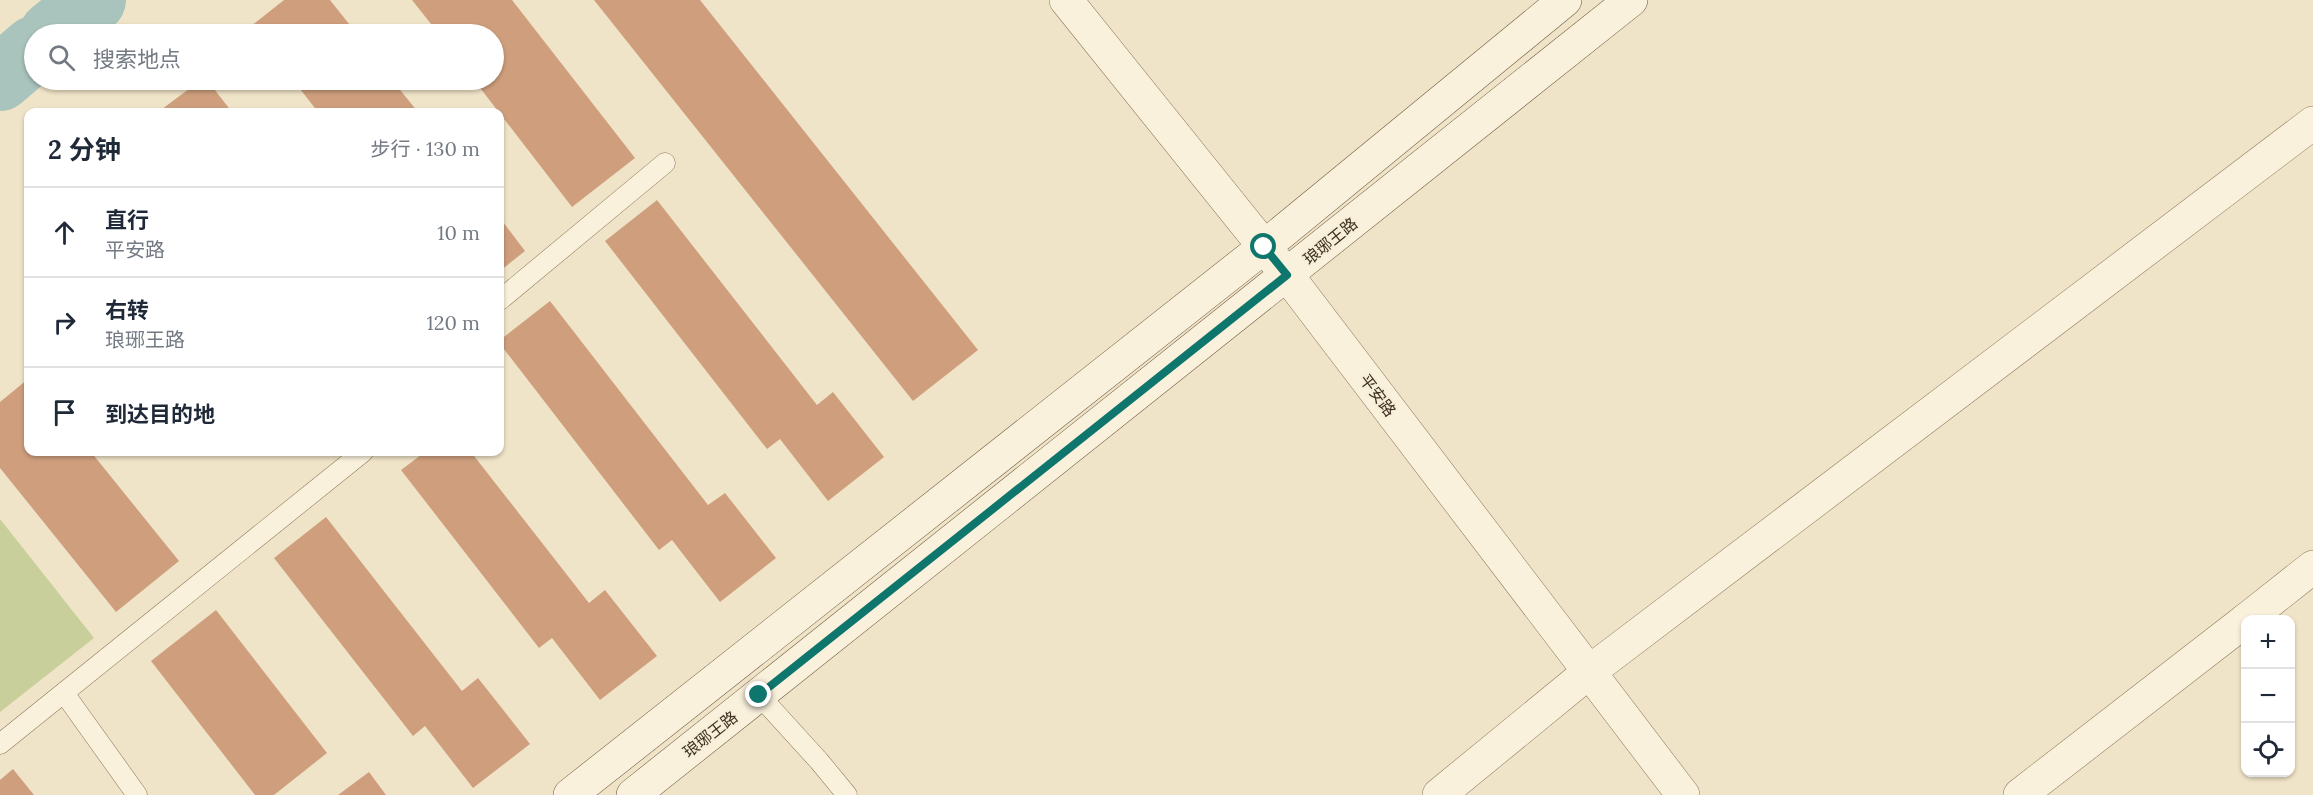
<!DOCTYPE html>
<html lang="zh">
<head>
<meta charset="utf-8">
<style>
  body { margin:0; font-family:Lora,"Noto Sans SC",serif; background:#f6f6f7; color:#1f2937 }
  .controls { position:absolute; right:18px; bottom:18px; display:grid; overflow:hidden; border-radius:12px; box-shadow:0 2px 4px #0004 }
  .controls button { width:54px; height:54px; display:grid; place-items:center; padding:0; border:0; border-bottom:2px solid #e0e1e3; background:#fff; color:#1f2937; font:30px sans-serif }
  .stop { position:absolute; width:18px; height:18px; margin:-14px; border:4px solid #0f766e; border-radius:50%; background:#fff }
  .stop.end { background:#0f766e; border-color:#fff; box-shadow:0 2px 6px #0008 }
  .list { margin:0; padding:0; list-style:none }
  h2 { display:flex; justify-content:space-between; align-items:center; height:78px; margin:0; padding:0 24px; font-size:26px }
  h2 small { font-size:20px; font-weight:400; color:#747a83 }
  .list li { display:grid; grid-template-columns:39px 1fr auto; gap:18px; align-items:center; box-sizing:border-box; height:90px; padding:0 24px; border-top:2px solid #e0e1e3 }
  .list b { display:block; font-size:22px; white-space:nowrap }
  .list p { margin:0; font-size:20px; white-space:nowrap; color:#747a83 }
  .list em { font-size:20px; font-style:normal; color:#747a83 }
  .icon { flex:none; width:33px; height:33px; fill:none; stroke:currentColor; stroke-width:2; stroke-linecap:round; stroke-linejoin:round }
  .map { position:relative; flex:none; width:2313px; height:795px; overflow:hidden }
  .search { position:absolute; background:#fff; box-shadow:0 2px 4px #0004; left:24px; top:24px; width:480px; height:66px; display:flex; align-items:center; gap:15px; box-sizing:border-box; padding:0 21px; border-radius:33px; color:#747a83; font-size:22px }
  .panel { position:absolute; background:#fff; box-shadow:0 2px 4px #0004; left:24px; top:108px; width:480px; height:348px; border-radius:12px }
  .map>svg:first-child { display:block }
  .green { fill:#c9cf9b }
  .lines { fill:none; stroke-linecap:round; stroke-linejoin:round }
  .river { stroke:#a9c4bc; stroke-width:66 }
  .building { fill:#cf9f7d }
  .lane-casing { stroke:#8d765c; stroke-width:21 }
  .street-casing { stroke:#8d765c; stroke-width:34 }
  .secondary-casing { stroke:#6f573f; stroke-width:34 }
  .lane { stroke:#faf1dc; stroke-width:20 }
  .street { stroke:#faf1dc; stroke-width:33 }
  .secondary { stroke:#faf1dc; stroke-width:33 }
  .route { stroke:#0f766e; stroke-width:8 }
  .labels { text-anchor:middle; stroke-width:4.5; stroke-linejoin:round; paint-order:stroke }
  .street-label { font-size:16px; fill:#3d2e20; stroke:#f7eed8 }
</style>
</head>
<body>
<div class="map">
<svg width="2313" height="795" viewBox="0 0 2313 795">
  <rect width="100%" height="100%" fill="#f0e4c8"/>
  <polygon class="green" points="0,519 94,638 0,712"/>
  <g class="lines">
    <g class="river">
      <polyline points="52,34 93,0"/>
      <polyline points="0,78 34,49"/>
    </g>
  </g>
  <g class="building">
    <polygon points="284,0 330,0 357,34 258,34 251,26"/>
    <polygon points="412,0 512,0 635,158 572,207 474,80 494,80 494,34 439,34"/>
    <polygon points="594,0 700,0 978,350 913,401"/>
    <polygon points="201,80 207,80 232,112 158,112"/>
    <polygon points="293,80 392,80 418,112 318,112"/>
    <polygon points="657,200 817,405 833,392 884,457 828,501 780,439 767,449 605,241"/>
    <polygon points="500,218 525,251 500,271"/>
    <polygon points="550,301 708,505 725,493 776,558 720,602 672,540 659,550 500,344 500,340"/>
    <polygon points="28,379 28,452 91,452 179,561 116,612 0,468 0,402"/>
    <polygon points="425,452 471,452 589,603 605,590 657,656 600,700 552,638 539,648 401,470"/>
    <polygon points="326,517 462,691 478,678 530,744 473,788 425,726 413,736 274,558"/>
    <polygon points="216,610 327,753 274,795 255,795 151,661"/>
    <polygon points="13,769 34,795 0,795 0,780"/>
    <polygon points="369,772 386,795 338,795"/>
  </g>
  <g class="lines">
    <defs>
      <g id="lane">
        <polyline points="500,300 665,163"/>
        <polyline points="64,693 137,795"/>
        <polyline points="759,695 819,761 847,795"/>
        <polyline points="0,744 363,452"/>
      </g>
      <g id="street">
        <polyline points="1066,0 1287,275 1683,795"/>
        <polyline points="2246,620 2313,567"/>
        <polyline points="1439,795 1589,672 2313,123"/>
        <polyline points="2020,795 2246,620"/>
      </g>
      <g id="secondary">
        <polyline points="570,795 1264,247 1565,0"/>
        <polyline points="633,795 1631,0"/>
      </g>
    </defs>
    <use href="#lane" class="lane-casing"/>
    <use href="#street" class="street-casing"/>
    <use href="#secondary" class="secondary-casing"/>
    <use href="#lane" class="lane"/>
    <use href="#street" class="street"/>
    <use href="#secondary" class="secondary"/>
  </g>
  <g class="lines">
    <polyline class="route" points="759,695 1287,275 1264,247"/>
  </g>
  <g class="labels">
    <g class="street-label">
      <text transform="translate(1330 241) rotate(-39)" y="6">琅琊王路</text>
      <text transform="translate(1378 395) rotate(53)" y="6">平安路</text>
      <text transform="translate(710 734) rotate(-38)" y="6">琅琊王路</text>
    </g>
  </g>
</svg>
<div class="controls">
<button>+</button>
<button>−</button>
<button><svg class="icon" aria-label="locate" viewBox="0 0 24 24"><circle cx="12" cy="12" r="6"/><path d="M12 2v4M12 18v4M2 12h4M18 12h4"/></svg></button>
</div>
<div class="stop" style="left:1264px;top:247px"></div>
<div class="stop end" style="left:759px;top:695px"></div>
<div class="search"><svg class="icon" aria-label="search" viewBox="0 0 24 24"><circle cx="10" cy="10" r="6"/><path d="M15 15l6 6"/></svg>搜索地点</div>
<section class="panel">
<h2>2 分钟<small>步行 · 130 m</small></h2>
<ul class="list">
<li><svg class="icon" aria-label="ahead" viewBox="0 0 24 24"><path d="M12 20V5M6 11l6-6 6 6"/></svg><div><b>直行</b><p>平安路</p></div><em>10 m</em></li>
<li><svg class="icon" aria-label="right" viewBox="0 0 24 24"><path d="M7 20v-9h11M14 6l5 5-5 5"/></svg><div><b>右转</b><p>琅琊王路</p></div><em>120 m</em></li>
<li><svg class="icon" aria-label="arrive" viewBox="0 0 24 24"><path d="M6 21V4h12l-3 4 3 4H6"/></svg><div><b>到达目的地</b></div></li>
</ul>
</section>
</div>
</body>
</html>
